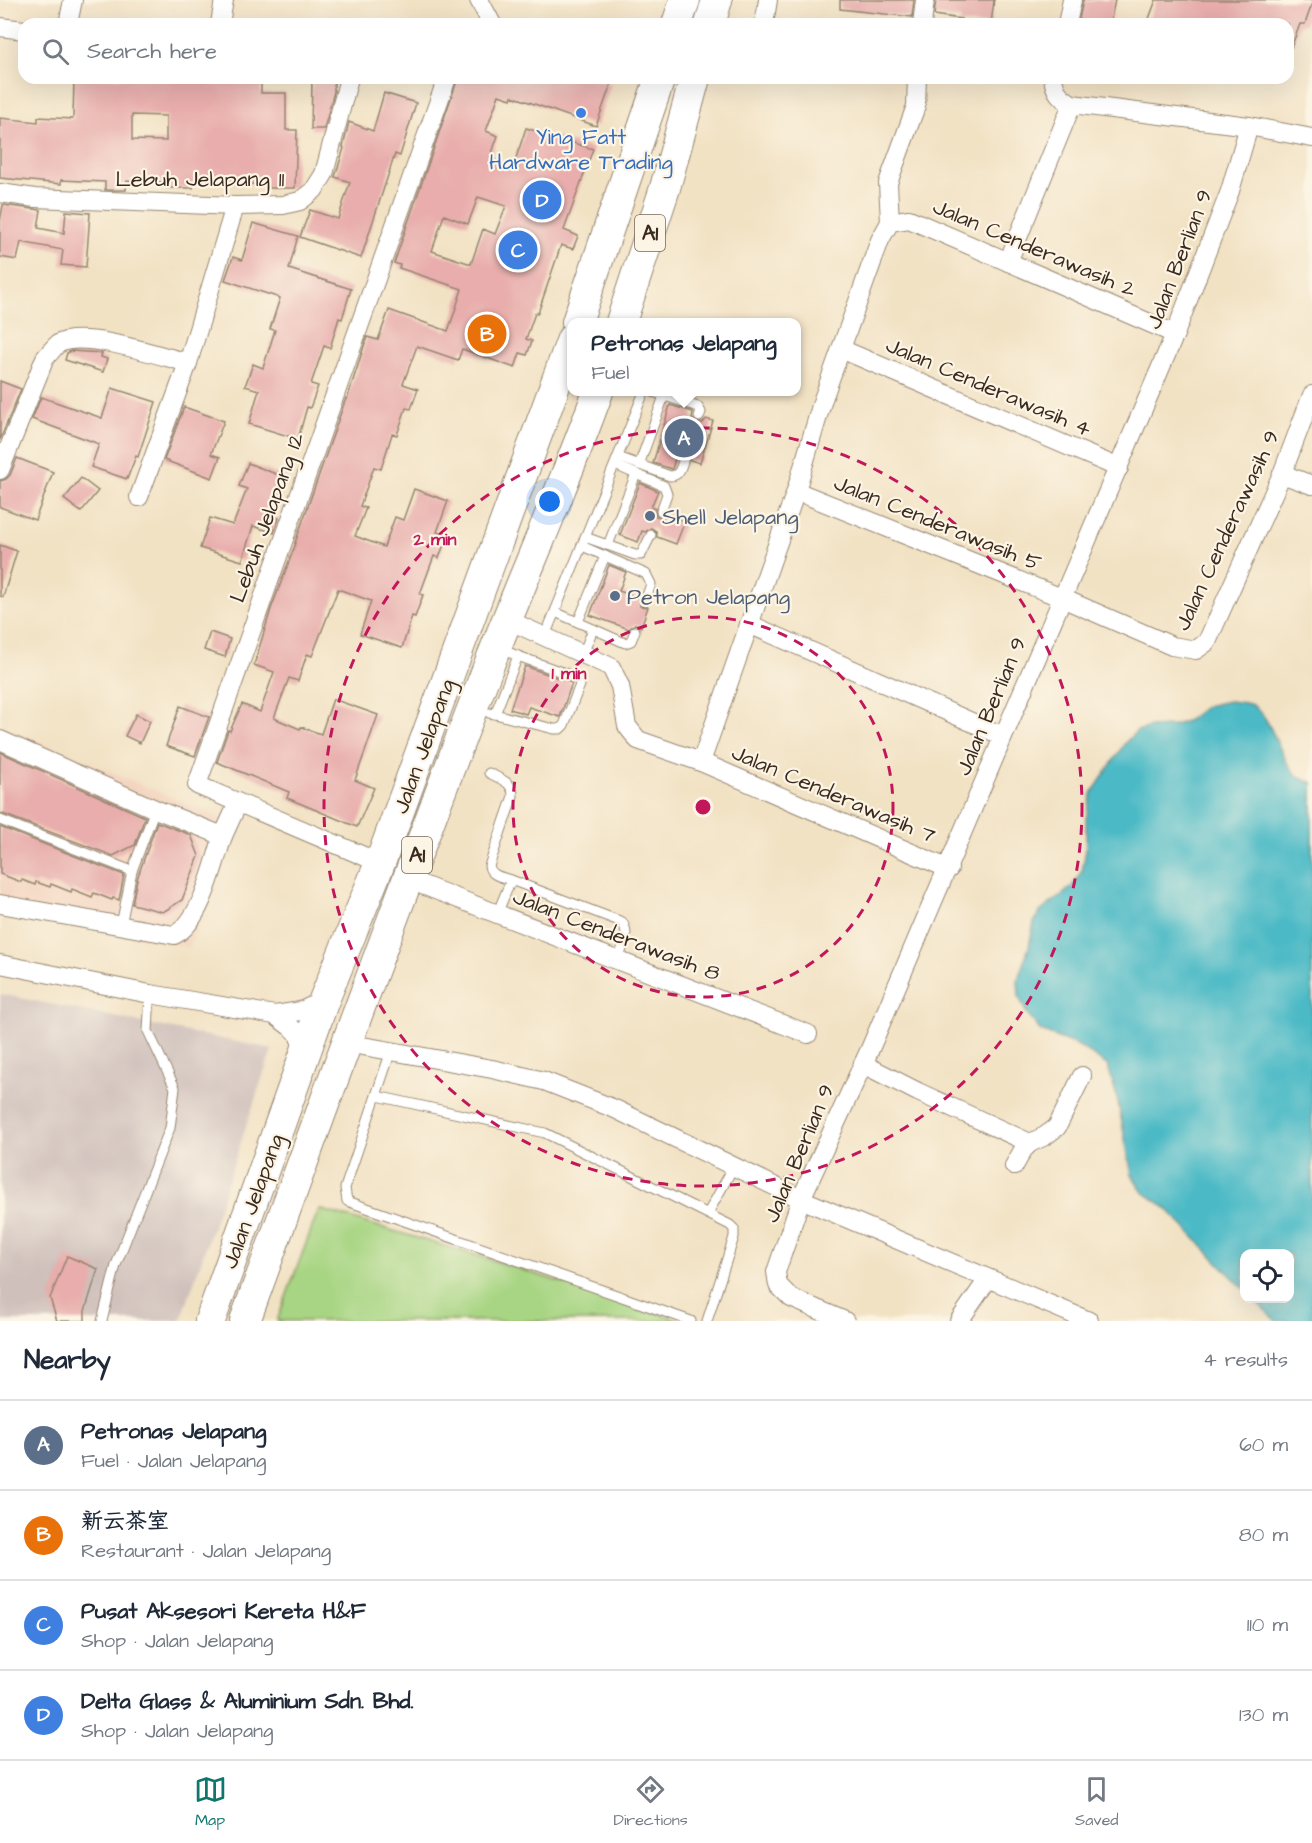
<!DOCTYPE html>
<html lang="en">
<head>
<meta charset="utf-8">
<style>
  body { margin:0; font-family:"Architects Daughter","LXGW WenKai TC",sans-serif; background:#f6f6f7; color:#1f2937 }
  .controls { position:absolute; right:18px; bottom:18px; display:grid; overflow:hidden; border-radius:12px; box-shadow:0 6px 24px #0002 }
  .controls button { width:54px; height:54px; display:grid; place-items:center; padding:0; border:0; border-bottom:2px solid #e0e1e3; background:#fff; color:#1f2937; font:30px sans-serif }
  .you { position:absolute; left:550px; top:502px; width:21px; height:21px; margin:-15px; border:4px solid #fff; border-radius:50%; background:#1a73e8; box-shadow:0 0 0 9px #1a73e833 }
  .badge { display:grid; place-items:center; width:39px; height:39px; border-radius:50%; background:#0f766e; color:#fff; font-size:20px; font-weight:700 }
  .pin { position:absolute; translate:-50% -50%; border:3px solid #fff; box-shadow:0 2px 6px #0006 }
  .popup { position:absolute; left:567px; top:318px; width:234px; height:78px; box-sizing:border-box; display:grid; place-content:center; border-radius:12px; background:#fff; filter:drop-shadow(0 2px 4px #0005); font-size:20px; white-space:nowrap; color:#747a83 }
  .popup b { font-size:22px; color:#1f2937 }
  .popup::after { content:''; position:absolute; left:50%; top:100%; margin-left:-12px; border:12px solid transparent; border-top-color:#fff }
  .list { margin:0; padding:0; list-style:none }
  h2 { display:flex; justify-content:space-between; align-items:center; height:78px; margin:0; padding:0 24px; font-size:26px }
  h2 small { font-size:20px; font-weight:400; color:#747a83 }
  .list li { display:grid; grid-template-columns:39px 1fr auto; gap:18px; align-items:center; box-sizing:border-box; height:90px; padding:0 24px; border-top:2px solid #e0e1e3 }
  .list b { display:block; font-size:22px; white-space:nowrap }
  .list p { margin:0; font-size:20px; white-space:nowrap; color:#747a83 }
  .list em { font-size:20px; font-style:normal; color:#747a83 }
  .icon { flex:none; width:33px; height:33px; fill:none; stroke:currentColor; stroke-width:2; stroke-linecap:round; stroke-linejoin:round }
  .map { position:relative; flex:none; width:1312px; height:1321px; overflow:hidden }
  .search { position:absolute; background:#fff; box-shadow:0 6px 24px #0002; left:18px; right:18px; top:18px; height:66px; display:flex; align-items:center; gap:15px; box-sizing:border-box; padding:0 21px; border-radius:18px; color:#747a83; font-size:22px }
  .sheet { height:438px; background:#fff }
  nav { display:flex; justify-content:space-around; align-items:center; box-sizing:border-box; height:84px; border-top:2px solid #e0e1e3; background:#fff; font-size:16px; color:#747a83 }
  nav a { display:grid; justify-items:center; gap:3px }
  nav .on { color:#0f766e }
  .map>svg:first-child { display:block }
  .built { fill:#f3d4bf }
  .industrial { fill:#cfc0bb }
  .green { fill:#a8d583; stroke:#728050; stroke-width:1.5 }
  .water { fill:#4cbac6; stroke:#447272; stroke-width:1.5 }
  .building { fill:#e8adac; fill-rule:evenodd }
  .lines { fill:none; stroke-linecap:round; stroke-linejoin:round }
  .service-casing { stroke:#968671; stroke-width:11 }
  .minor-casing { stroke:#968671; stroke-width:20 }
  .primary-casing { stroke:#968671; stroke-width:32 }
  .service { stroke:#fff; stroke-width:9 }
  .minor { stroke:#fff; stroke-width:18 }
  .primary { stroke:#fff; stroke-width:30 }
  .ring { fill:none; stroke:#c2185b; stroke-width:3; stroke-dasharray:10 8 }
  .shop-dot { fill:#3f7fe0; stroke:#fcf5e5; stroke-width:2 }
  .service-dot { fill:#5c6f8a; stroke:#fcf5e5; stroke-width:2 }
  .labels { text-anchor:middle; stroke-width:4.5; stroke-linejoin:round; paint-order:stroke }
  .shield { fill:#fcf5e5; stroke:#75675a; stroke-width:1.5 }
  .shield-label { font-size:21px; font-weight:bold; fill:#3b2a1e }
  .shop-label { font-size:22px; fill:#366cbe; stroke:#fcf5e5 }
  .street-label { font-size:22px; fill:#3b2a1e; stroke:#fcf5e5 }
  .service-label { font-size:22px; fill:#4e5e75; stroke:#fcf5e5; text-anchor:start }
  .centre { fill:#c2185b; stroke:#fcf5e5; stroke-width:3 }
  .ring-label { font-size:18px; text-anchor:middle; font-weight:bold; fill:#c2185b; stroke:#fcf5e5; stroke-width:4.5; stroke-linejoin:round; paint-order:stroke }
</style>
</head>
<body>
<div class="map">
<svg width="1312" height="1321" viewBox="0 0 1312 1321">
  <rect width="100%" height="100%" fill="#fcf5e5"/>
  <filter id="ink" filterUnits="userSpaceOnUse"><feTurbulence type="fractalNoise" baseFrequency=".0167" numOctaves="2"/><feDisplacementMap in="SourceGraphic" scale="12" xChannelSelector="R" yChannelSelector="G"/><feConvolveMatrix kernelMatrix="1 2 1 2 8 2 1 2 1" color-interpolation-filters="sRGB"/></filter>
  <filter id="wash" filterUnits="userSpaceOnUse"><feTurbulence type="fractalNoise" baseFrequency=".008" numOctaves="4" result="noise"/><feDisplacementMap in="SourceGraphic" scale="24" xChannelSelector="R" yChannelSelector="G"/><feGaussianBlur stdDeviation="1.35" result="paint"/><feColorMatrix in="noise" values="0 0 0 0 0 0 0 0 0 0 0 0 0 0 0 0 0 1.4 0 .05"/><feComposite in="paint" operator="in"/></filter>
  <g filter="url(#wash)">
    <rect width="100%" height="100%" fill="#f2e2c4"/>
    <polygon class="built" points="0,725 240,826 189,948 0,908"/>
    <polygon class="industrial" points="0,994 272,1049 181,1321 0,1321"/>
    <polygon class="green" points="319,1209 482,1257 683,1321 277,1321"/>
    <path class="water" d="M1229,701C1236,702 1246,702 1252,705C1278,720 1280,780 1312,782V1321H1276L1254,1299L1290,1298V1254H1244V1289L1166,1208L1142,1191L1132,1175L1117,1097L1108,1066L1079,1046L1041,1031L1027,1014L1019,996L1018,979L1029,947L1034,923L1040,912L1072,887L1082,871L1086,850V818L1092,793L1125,743L1137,731L1151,727L1173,726L1188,720L1206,706Z"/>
    <g id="blocks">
      <g class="building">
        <polygon points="840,0 914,0 912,17 840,9"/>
        <polygon points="936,0 994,0 991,24 960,24 961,19 934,15"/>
        <polygon points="1083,0 1115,0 1110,24 1078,24"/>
        <polygon points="1156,0 1312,0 1312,4 1305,24 1300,24 1289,53 1288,24 1147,24"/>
        <path d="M74,78H261V93H286V130H297L295,188H268V185L234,183V182H193V188H166V182L127,181L126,190H105V182L61,180V184L0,178V118L38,122V117L73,119ZM132,115L166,116V141L132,140Z"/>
        <polygon points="312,78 334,78 334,92 324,129 311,129"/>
        <path d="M458,78H594L611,84L596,126L512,96L511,99L499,95L486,131L498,136L490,158L513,167L526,128L593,149L564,230L578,236L573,249L561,245L538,313H535L526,339L532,341L527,355L520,353L515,368L462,349L458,360L417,346L403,384L418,389L411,409L406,408L397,435L392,434L381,469L374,467L360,506L366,508L355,536L384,547L395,517L403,520L414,489L448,501L437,532L447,536L439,558L434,556L420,594L423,595L415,617L412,616L402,648L360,634L371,601L338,589L312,656L307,654L298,681L289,678L274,718L300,729L301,727L321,734L333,699L378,715L355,780L374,788L357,827L287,798L289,792L217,762L228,730L230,731L242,704L260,712L274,672L254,665L271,609L296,543H295L346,398L347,399L367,337L378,340L389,310L448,331L454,314L462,289L399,268L400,265L394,263ZM478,197L506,206L495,234L483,229L471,264L432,251L444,215L468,224Z"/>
        <polygon points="384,93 416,103 400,156 395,154 361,258 300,237 310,210 338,219 350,182 335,177 344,148 343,147 349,122 373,131"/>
        <polygon points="3,205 41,210 38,228 64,233 66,211 90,213 86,267 61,265 63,250 21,242 17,260 0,257 0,221"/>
        <polygon points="253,223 298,236 289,269 351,289 342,319 339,318 330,348 324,346 311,384 318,386 310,408 307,407 298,439 249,424 259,390 245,386 253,364 263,368 275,330 270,329 280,298 225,280 233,257 242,260"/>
        <polygon points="71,351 102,353 101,357 107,359 103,372 65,360 67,353"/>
        <polygon points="0,381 21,389 0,440"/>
        <polygon points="112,388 156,402 138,457 136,456 127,479 91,467 99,444 32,419 41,397 102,418"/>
        <polygon points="670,405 693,412 692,419 697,423 703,423 706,419 713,421 700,463 690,460 689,454 683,451 676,456 672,469 653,463"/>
        <polygon points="184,407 224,421 211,454 220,457 212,478 164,460"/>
        <polygon points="17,458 53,472 35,520 0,507 0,481 6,479 10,475"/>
        <polygon points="248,463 286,478 274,517 279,518 274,533 253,526 242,561 200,548 210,518 233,525 247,489 239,486"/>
        <polygon points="81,478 98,491 81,512 64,499"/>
        <polygon points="640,483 658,491 651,507 655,509 656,516 663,517 667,514 685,521 676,544 657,537 656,531 651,528 645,532 642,531 638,542 620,535"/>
        <polygon points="0,545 17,551 3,597 0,596"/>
        <polygon points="609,565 626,572 619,591 639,598 640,606 648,607 641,627 635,624 629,629 590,615"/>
        <polygon points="210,632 230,639 225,657 204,650"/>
        <polygon points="525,666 572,683 560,717 529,707 526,714 510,709"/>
        <polygon points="180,706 209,717 195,756 166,746"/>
        <polygon points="136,714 150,721 140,743 125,736"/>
        <polygon points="0,752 145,817 135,845 113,856 0,813"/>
        <polygon points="157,822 191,835 199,856 182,900 163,912 132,904 137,879"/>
        <polygon points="0,827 124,875 119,900 113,898 112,900 94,893 92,897 72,889 71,892 51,884 50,887 36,882 35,885 22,880 21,882 0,874"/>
        <polygon points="67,1256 98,1269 85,1311 85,1321 57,1321 50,1298"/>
      </g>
    </g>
  </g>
  <g filter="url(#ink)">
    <use href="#blocks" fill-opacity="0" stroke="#968671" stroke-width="1.5"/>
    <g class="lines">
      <defs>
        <g id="service">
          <polyline points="653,392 698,407 701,412 699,417"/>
          <path d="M618,457L670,476C680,476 681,467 684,458"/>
          <polyline points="615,465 664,486 667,494 661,511"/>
          <polyline points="639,465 664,396"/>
          <polyline points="585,537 635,555 641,555 651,535"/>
          <polyline points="608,545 636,474"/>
          <polyline points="582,546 646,574 651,584 645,601"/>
          <polyline points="555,612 625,643 631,641 635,631"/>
          <polyline points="578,622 605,556"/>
          <polyline points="545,636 644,392"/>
          <polyline points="583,654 593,629"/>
          <polyline points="489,713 495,714 518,656 500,649"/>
          <polyline points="495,714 554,729 560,729 564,725 580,685 578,678 518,656"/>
          <path d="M489,773C500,779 513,782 513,796L489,866C491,876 502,877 511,880"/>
          <polyline points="0,820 132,871"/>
          <path d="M497,914L511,880L622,922C631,934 622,947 618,960"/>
          <polyline points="121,925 132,871 155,809"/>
          <polyline points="391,1051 345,1188 347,1201 691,1321"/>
          <polyline points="377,1096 545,1133 730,1225 734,1229 734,1237 707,1321"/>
          <polyline points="708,1213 734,1166"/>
          <polyline points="102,1321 116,1265 170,1128 175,1088 148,1031 150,994"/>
        </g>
        <g id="minor">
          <polyline points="479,0 492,24"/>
          <polyline points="68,24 73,0"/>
          <polyline points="220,24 224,0"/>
          <polyline points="764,24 768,0"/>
          <polyline points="922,24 925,0"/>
          <polyline points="1067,24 1072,0"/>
          <polyline points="0,27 24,30"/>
          <path d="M1053,78C1055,92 1060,97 1072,104L1249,126L1312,138"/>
          <polyline points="0,193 35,198 235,206 283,205 300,201 314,190 324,174 349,78"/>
          <polyline points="890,222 888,183 916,106 917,78"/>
          <polyline points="1008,262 1072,104"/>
          <polyline points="841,349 1119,468"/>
          <path d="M0,470L45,358C49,354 54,347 58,344C81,329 161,356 188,363"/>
          <polyline points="1282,474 1312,485"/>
          <polyline points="796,491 1062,598 1172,646 1196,650 1207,642 1282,474 1312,395"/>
          <polyline points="139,497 188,363 235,206"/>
          <polyline points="508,620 611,667 620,686 627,726 638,740 701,762 949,869"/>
          <polyline points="749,624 1003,736"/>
          <path d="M0,740L155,809L223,836C214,863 201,923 174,935L0,904"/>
          <polyline points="701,762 796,491 823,399 880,240 890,222 909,219 1175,334"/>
          <polyline points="223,836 238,803"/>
          <polyline points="380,863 197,785 447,78"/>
          <polyline points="407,879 808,1034"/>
          <polyline points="0,964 150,994 275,1015 301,1011 324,1000"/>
          <polyline points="275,1015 297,1032 305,1052"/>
          <polyline points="346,1043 492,1069 544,1081 615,1109 801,1199 1089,1321"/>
          <polyline points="863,1064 918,1092 1030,1143"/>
          <polyline points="1014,1166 1023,1150 1030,1143 1045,1136 1057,1127 1082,1076"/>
          <polyline points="845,1321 791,1298 778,1285 776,1272 801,1199 870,1049 1175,334 1230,191 1249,126"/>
          <polyline points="959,1321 988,1279"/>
        </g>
        <g id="primary">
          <polyline points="677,24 685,0"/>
          <polyline points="710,24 717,0"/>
          <polyline points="577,322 660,78"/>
          <polyline points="621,322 665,188 695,78"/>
          <polyline points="210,1321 324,1000 380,863 572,339"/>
          <path d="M245,1321C324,1103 404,886 487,670C523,577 564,486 598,392"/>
        </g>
      </defs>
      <use href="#service" class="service-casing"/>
      <use href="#minor" class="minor-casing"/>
      <use href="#primary" class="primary-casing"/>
      <use href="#service" class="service"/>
      <use href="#minor" class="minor"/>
      <use href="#primary" class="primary"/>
    </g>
  </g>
  <g class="ring">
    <circle cx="703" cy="807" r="190"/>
    <circle cx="703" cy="807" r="379"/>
  </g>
  <circle class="shop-dot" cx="581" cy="113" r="6"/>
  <g class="service-dot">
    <circle cx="650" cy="516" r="6"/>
    <circle cx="615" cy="596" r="6"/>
  </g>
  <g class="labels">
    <g class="shield">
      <rect x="635" y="215" width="30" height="36" rx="4.5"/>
      <rect x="402" y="837" width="30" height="36" rx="4.5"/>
    </g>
    <g class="shield-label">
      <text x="650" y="240">A1</text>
      <text x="417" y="862">A1</text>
    </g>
    <g class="shop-label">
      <text x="581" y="144">Ying Fatt<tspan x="581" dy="25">Hardware Trading</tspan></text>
    </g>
    <g class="street-label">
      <text x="200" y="186">Lebuh Jelapang 11</text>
      <text transform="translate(1035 247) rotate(23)" y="8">Jalan Cenderawasih 2</text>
      <text transform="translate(1178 259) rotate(-69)" y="8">Jalan Berlian 9</text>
      <text transform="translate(989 386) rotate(23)" y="8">Jalan Cenderawasih 4</text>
      <text transform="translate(266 517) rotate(-70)" y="8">Lebuh Jelapang 12</text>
      <text transform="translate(938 522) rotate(22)" y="8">Jalan Cenderawasih 5</text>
      <text transform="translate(1226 530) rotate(-65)" y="8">Jalan Cenderawasih 9</text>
      <text transform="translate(990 706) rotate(-67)" y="8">Jalan Berlian 9</text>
      <text transform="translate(423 746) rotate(-70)" y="8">Jalan Jelapang</text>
      <text transform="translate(834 793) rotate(23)" y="8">Jalan Cenderawasih 7</text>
      <text transform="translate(617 934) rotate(21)" y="8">Jalan Cenderawasih 8</text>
      <text transform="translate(798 1153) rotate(-67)" y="8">Jalan Berlian 9</text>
      <text transform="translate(252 1201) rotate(-70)" y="8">Jalan Jelapang</text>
    </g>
    <g class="service-label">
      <text x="662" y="524">Shell Jelapang</text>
      <text x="627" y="604">Petron Jelapang</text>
    </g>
  </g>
  <circle cx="703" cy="807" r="9" class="centre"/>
  <g class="ring-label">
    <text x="435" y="545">2 min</text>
    <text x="569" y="679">1 min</text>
  </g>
</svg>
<div class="controls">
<button><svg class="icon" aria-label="locate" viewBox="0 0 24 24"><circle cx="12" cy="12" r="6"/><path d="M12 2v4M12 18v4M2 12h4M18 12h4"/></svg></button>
</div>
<div class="you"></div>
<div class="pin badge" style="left:684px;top:438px;background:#5c6f8a">A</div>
<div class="popup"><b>Petronas Jelapang</b>Fuel</div>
<div class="pin badge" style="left:487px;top:334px;background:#e8710a">B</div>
<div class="pin badge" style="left:518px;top:250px;background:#3f7fe0">C</div>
<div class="pin badge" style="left:542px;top:200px;background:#3f7fe0">D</div>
<div class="search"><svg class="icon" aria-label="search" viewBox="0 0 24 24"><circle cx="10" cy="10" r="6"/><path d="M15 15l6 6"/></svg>Search here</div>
</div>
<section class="sheet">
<h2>Nearby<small>4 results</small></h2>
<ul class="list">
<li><span class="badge" style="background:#5c6f8a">A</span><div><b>Petronas Jelapang</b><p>Fuel · Jalan Jelapang</p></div><em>60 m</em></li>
<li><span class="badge" style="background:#e8710a">B</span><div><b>新云茶室</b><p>Restaurant · Jalan Jelapang</p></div><em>80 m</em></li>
<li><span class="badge" style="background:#3f7fe0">C</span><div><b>Pusat Aksesori Kereta H&amp;F</b><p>Shop · Jalan Jelapang</p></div><em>110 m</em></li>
<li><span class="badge" style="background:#3f7fe0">D</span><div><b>Delta Glass &amp; Aluminium Sdn. Bhd.</b><p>Shop · Jalan Jelapang</p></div><em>130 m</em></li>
</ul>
</section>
<nav>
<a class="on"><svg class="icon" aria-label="map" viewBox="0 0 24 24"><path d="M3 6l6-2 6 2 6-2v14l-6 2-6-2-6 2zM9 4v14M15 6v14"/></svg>Map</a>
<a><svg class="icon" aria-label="directions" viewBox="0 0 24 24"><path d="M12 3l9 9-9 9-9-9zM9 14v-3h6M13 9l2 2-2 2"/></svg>Directions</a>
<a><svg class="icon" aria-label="saved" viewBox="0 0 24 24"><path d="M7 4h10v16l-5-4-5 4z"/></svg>Saved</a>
</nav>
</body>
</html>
